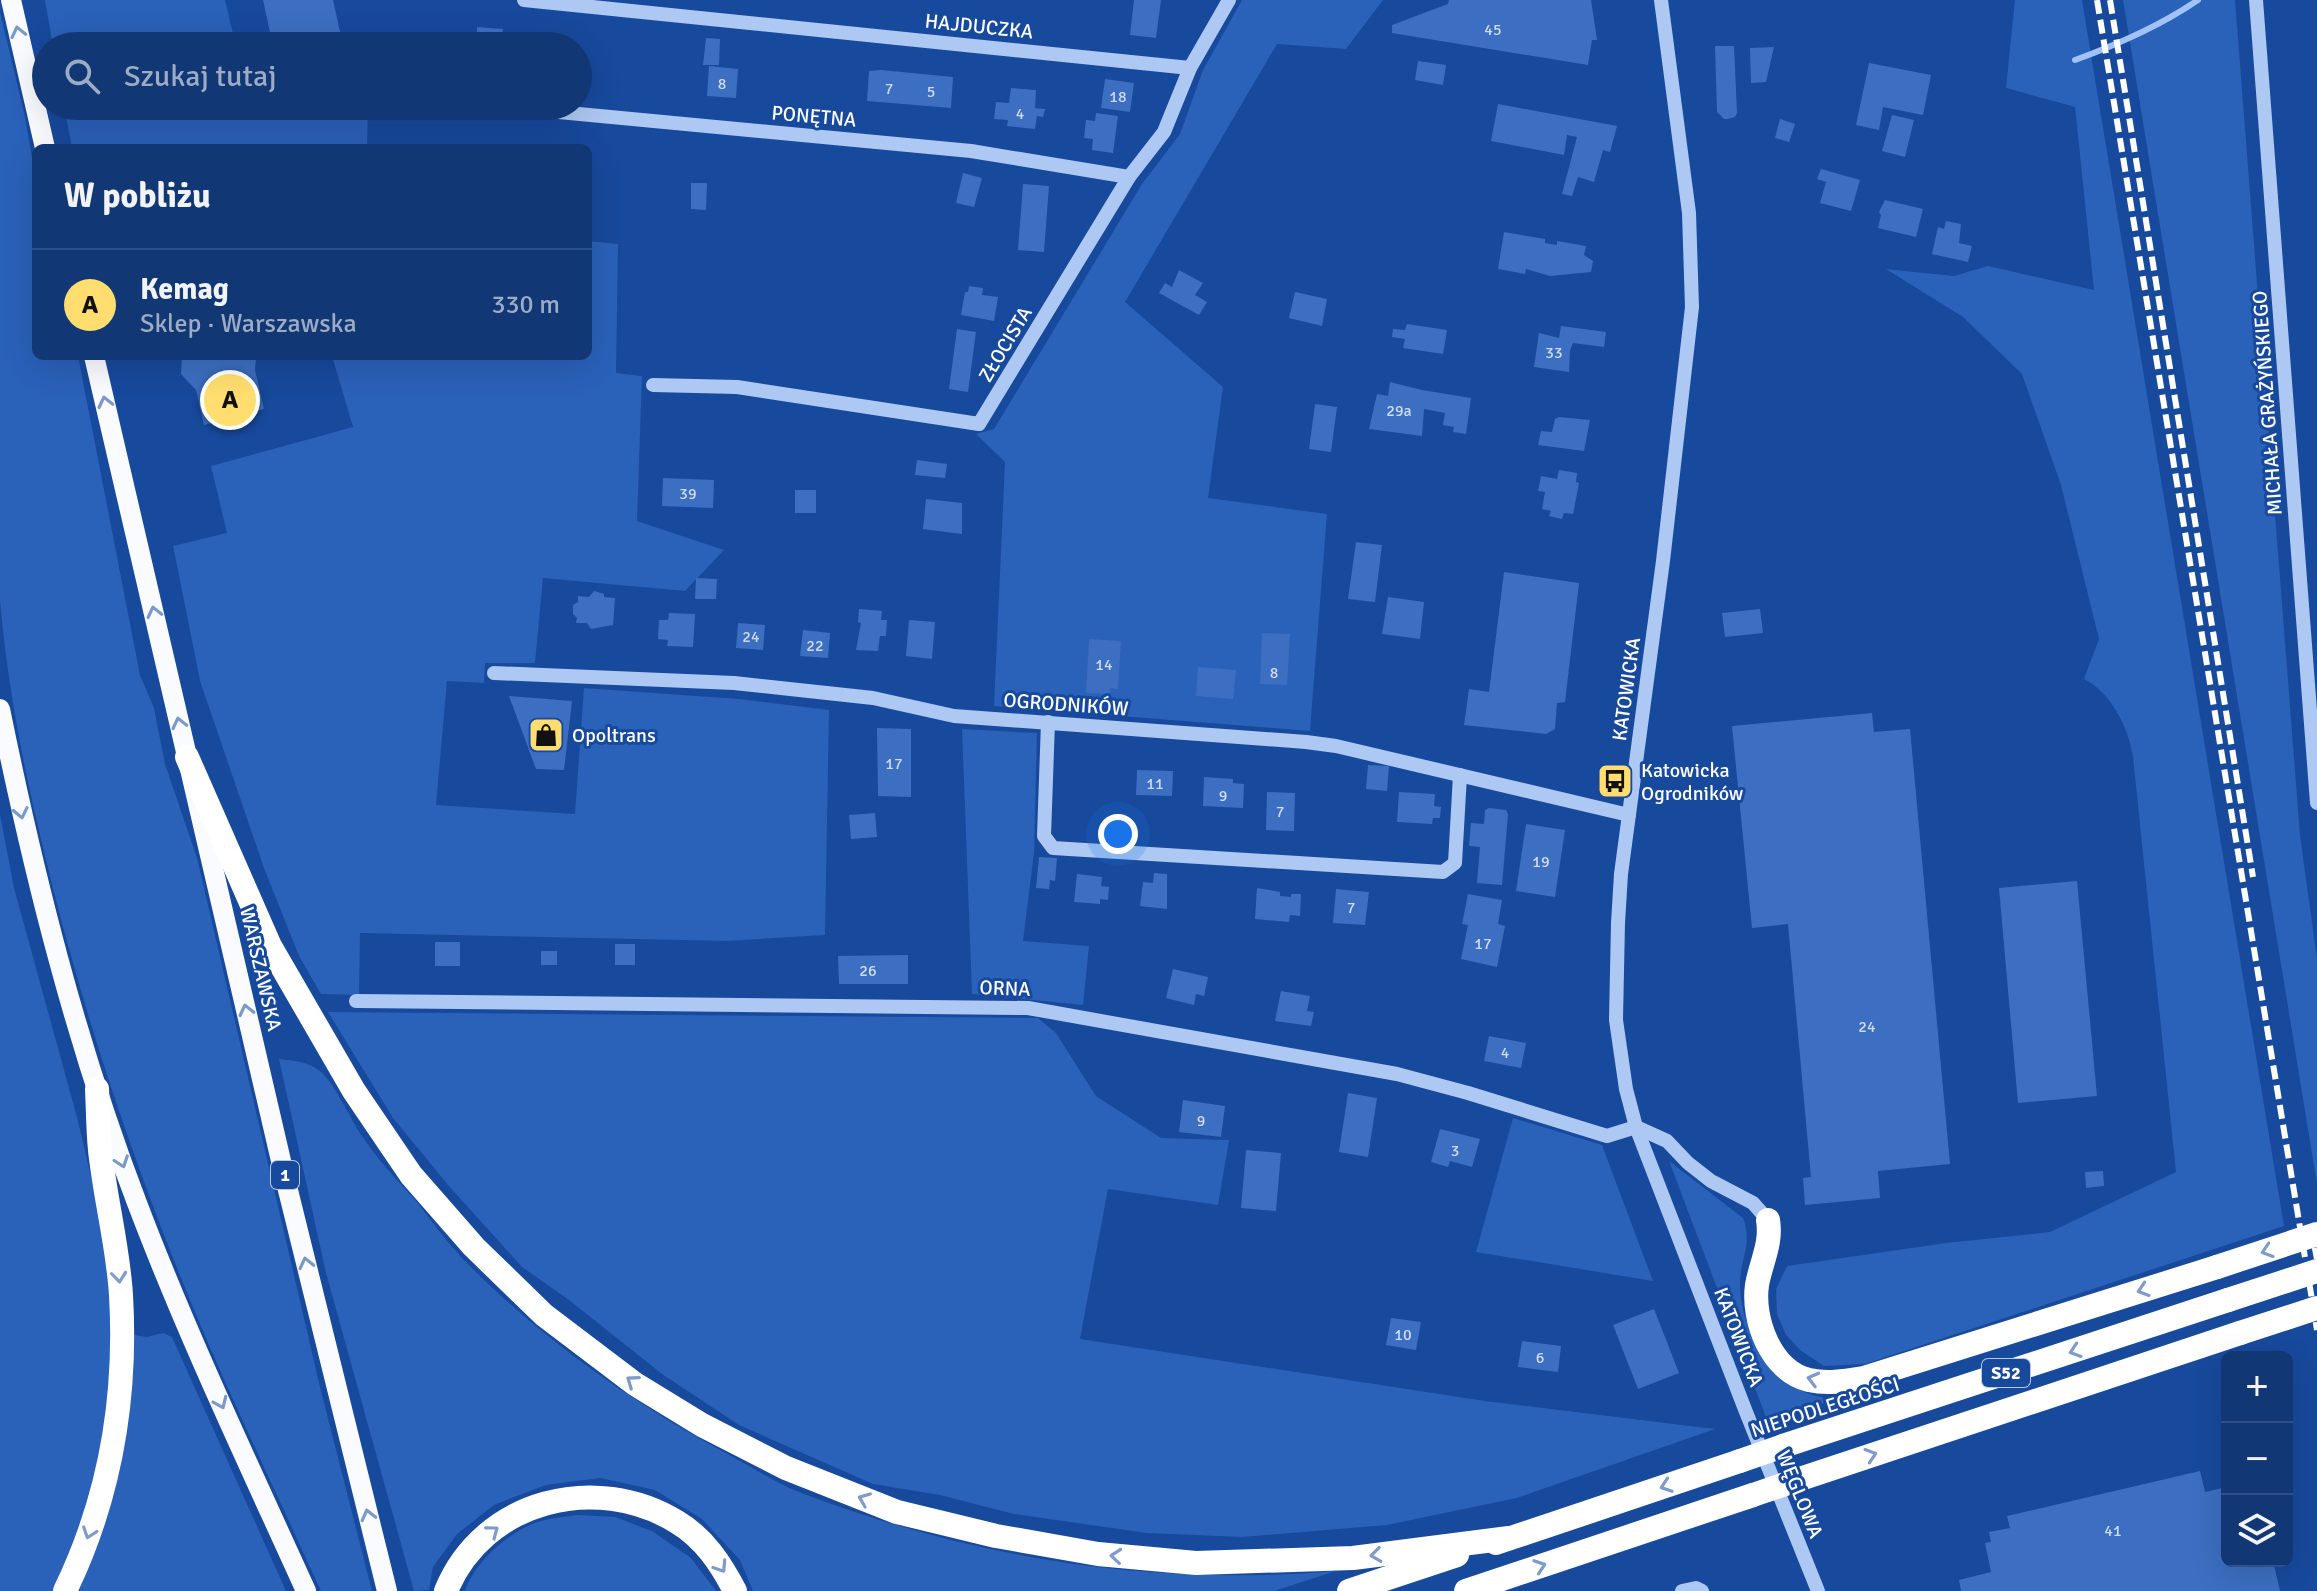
<!DOCTYPE html>
<html lang="pl">
<head>
<meta charset="utf-8">
<style>
  body { margin:0; font-family:Signika,sans-serif; background:#1e427d; color:#f1f3f6 }
  .controls { position:absolute; right:24px; bottom:24px; display:grid; overflow:hidden; border-radius:12px; box-shadow:0 8px 32px #0002 }
  .controls button { width:72px; height:72px; display:grid; place-items:center; padding:0; border:0; border-bottom:2px solid #305187; background:#113775; color:#f1f3f6; font:40px sans-serif }
  .you { position:absolute; left:1118px; top:834px; width:28px; height:28px; margin:-20px; border:6px solid #fff; border-radius:50%; background:#1a73e8; box-shadow:0 0 0 12px #1a73e833 }
  .badge { display:grid; place-items:center; width:52px; height:52px; border-radius:50%; background:#ffde6f; color:#111; font-size:26px; font-weight:700 }
  .pin { position:absolute; translate:-50% -50%; border:4px solid #fff; box-shadow:0 2px 8px #0006 }
  .list { margin:0; padding:0; list-style:none }
  h2 { display:flex; justify-content:space-between; align-items:center; height:104px; margin:0; padding:0 32px; font-size:34px }
  h2 small { font-size:26px; font-weight:400; color:#9cacc5 }
  .list li { display:grid; grid-template-columns:52px 1fr auto; gap:24px; align-items:center; box-sizing:border-box; height:112px; padding:0 32px; border-top:2px solid #305187 }
  .list b { display:block; font-size:30px; white-space:nowrap }
  .list p { margin:0; font-size:26px; white-space:nowrap; color:#9cacc5 }
  .list em { font-size:26px; font-style:normal; color:#9cacc5 }
  .icon { flex:none; width:44px; height:44px; fill:none; stroke:currentColor; stroke-width:2; stroke-linecap:round; stroke-linejoin:round }
  .map { position:relative; flex:none; width:2317px; height:1591px; overflow:hidden }
  .search { position:absolute; background:#113775; box-shadow:0 8px 32px #0002; left:32px; top:32px; width:560px; height:88px; display:flex; align-items:center; gap:20px; box-sizing:border-box; padding:0 28px; border-radius:44px; color:#9cacc5; font-size:30px }
  .panel { position:absolute; background:#113775; box-shadow:0 8px 32px #0002; left:32px; top:144px; width:560px; height:216px; border-radius:12px }
  .map>svg:first-child { display:block }
  .green { fill:#2a61b9 }
  .lines { fill:none; stroke-linecap:round; stroke-linejoin:round }
  .stream { stroke:#a0c2f5; stroke-width:6 }
  .building { fill:#3c6fc1 }
  .minor { stroke:#adc8f2; stroke-width:14 }
  .major { stroke:#f9fbff; stroke-width:20 }
  .highway { stroke:#fff; stroke-width:24 }
  .rail { stroke:#fff; stroke-width:6; stroke-dasharray:14 6; stroke-linecap:butt }
  .highway-bridge { stroke:#fff; stroke-width:24 }
  .oneway { stroke:#7d99c9 }
  .oneway2 { stroke:#7f9bc9 }
  .labels { text-anchor:middle; stroke-width:6; stroke-linejoin:round; paint-order:stroke }
  .number-label { font-size:16px; fill:#cedbf0 }
  .shield { fill:#17499c; stroke:#b9c8e1; stroke-width:2 }
  .shield-label { font-size:18px; font-weight:bold; fill:#fff }
  .street-label { font-size:20px; fill:#fff; stroke:#17499c }
  .poi-label { font-size:20px; fill:#fff; stroke:#17499c; text-anchor:start }
</style>
</head>
<body>
<div class="map">
<svg width="2317" height="1591" viewBox="0 0 2317 1591">
  <rect width="100%" height="100%" fill="#17499c"/>
  <g class="green">
    <polygon points="45,0 225,0 236,46 53,46"/>
    <polygon points="1242,0 1383,0 1346,49 1277,44 1125,302 1223,387 1208,498 1327,514 1310,731 994,706 1005,462 976,434 994,429 1142,184 1180,134 1203,70"/>
    <path d="M2015,0H2082L2284,1226L1865,1364L1824,1366L1800,1350L1786,1335L1777,1314L1776,1289L1787,1266L1946,1243L2050,1232L2176,1172L2133,757C2129,729 2111,692 2084,679L2099,639L2061,485L2022,374L1963,317L1886,269L1954,276L1988,266L2094,290L2075,107L2006,88Z"/>
    <polygon points="2123,0 2235,0 2300,835 2317,959 2317,1184"/>
    <path d="M0,12L25,117L36,181V356H78L140,675L154,708L165,764L197,858L320,1387L372,1591H321L304,1554C266,1471 227,1389 192,1305C130,1154 78,998 41,839C22,760 7,681 0,600Z"/>
    <polygon points="64,106 368,106 367,148 72,148"/>
    <polygon points="588,241 618,244 616,373 642,376 637,521 724,550 685,591 543,578 535,663 485,663 484,683 447,681 436,805 575,814 584,688 739,699 829,710 825,935 727,941 360,933 359,995 321,994 299,956 264,868 200,681 173,546 227,533 211,466 353,427 332,356 588,356"/>
    <polygon points="962,729 1037,733 1034,853 1023,941 1089,946 1083,1005 972,994"/>
    <polygon points="0,814 14,888 77,1117 98,1206 110,1296 110,1402 90,1500 54,1591 0,1591"/>
    <polygon points="328,1012 1038,1018 1056,1033 1096,1096 1161,1138 1229,1140 1218,1205 1108,1189 1080,1339 1485,1401 1715,1429 1517,1498 1387,1525 1242,1537 1147,1533 1014,1514 940,1495 873,1484 739,1425 662,1374 569,1300 522,1267 448,1185 393,1118"/>
    <path d="M279,1059C294,1061 307,1061 320,1071C337,1086 350,1120 364,1139C379,1161 398,1181 416,1201C431,1220 446,1241 463,1259C541,1339 635,1405 733,1457C755,1469 776,1483 799,1492C970,1558 1154,1587 1336,1571L1274,1591H753L740,1560L702,1519L655,1490L600,1478L546,1485L494,1505L457,1534L433,1567L429,1590L414,1591L326,1273Z"/>
    <polygon points="1513,1118 1602,1145 1653,1281 1476,1252"/>
    <path d="M1669,1161L1743,1218C1753,1242 1740,1260 1740,1285C1740,1325 1768,1376 1805,1392C1814,1396 1826,1398 1835,1400L1767,1420Z"/>
    <path d="M163,1333L172,1337L286,1591H79C115,1504 130,1429 134,1335L147,1337Z"/>
    <path d="M577,1515L615,1517L652,1531L691,1558L716,1591H465C475,1561 509,1532 538,1522C550,1518 565,1517 577,1515Z"/>
  </g>
  <g class="lines">
    <path class="stream" d="M2075,60C2119,44 2160,26 2198,0"/>
  </g>
  <g class="building">
    <polygon points="263,0 333,0 342,41 317,46 273,46"/>
    <polygon points="1134,0 1161,0 1156,38 1130,35"/>
    <polygon points="1449,0 1591,0 1597,40 1592,40 1588,65 1392,33 1392,25 1448,4"/>
    <polygon points="477,27 503,29 502,34 526,35 525,46 473,46 473,41 477,38"/>
    <polygon points="706,38 720,39 719,65 703,65"/>
    <polygon points="1715,46 1734,46 1737,113 1735,117 1728,119 1724,119 1717,112"/>
    <polygon points="1774,47 1766,82 1751,83 1750,48"/>
    <polygon points="1418,61 1446,65 1443,85 1415,80"/>
    <polygon points="1869,63 1931,75 1923,115 1883,107 1879,130 1856,125"/>
    <polygon points="709,66 738,69 736,98 707,96"/>
    <polygon points="881,70 953,77 951,108 867,101 869,71"/>
    <polygon points="1105,79 1134,83 1130,112 1101,108"/>
    <polygon points="1011,88 1036,90 1035,108 1045,109 1043,117 1037,116 1035,129 1007,126 1008,120 994,119 996,102 1009,103"/>
    <polygon points="1498,104 1617,126 1610,152 1603,150 1594,182 1578,177 1572,196 1562,194 1577,137 1567,135 1564,155 1491,141"/>
    <polygon points="1096,113 1118,116 1113,153 1092,150 1093,139 1084,138 1086,120 1095,121"/>
    <polygon points="1892,115 1914,120 1905,157 1882,151"/>
    <polygon points="1780,119 1795,124 1789,142 1775,138"/>
    <polygon points="1821,169 1860,180 1851,211 1820,203 1826,182 1817,179"/>
    <polygon points="963,173 982,178 974,207 956,203"/>
    <polygon points="691,183 707,183 706,210 691,209"/>
    <polygon points="1023,184 1049,186 1044,252 1018,250"/>
    <polygon points="1885,200 1923,209 1916,237 1878,228 1881,215 1879,212"/>
    <polygon points="1946,221 1961,224 1959,243 1972,246 1968,262 1932,254 1938,227 1944,229"/>
    <polygon points="1504,232 1545,239 1545,243 1557,245 1557,241 1586,246 1584,255 1593,261 1591,272 1550,276 1526,269 1525,274 1498,269"/>
    <polygon points="1179,270 1203,283 1195,295 1207,302 1199,315 1159,293 1165,283 1172,287"/>
    <polygon points="969,286 983,288 982,295 998,297 994,321 961,315 965,292 968,292"/>
    <polygon points="1295,292 1327,299 1322,326 1289,318"/>
    <polygon points="1407,324 1447,330 1443,354 1403,348 1405,339 1392,337 1393,329 1405,330"/>
    <polygon points="1561,326 1606,332 1604,347 1573,343 1570,350 1569,372 1534,367 1539,333 1559,338"/>
    <polygon points="957,329 976,332 968,392 949,389"/>
    <polygon points="182,356 256,356 255,370 264,409 204,425 196,390 181,374"/>
    <polygon points="1390,382 1422,390 1471,398 1466,434 1453,432 1454,427 1443,425 1445,413 1424,409 1422,436 1369,429 1377,394 1388,396"/>
    <polygon points="1315,404 1337,407 1331,452 1309,449"/>
    <polygon points="1559,417 1590,420 1584,451 1538,445 1541,431 1552,432 1555,419"/>
    <polygon points="917,460 947,464 945,478 915,475"/>
    <polygon points="1559,470 1577,473 1576,482 1579,483 1573,514 1564,513 1562,519 1549,516 1551,511 1542,509 1545,492 1538,491 1541,476 1557,479"/>
    <polygon points="663,478 714,480 713,508 662,506"/>
    <rect x="795" y="490" width="21" height="23"/>
    <polygon points="926,499 962,503 962,534 923,529"/>
    <polygon points="1356,542 1382,545 1375,602 1348,599"/>
    <polygon points="1504,572 1579,583 1565,702 1557,703 1555,729 1546,734 1464,725 1469,689 1489,692"/>
    <polygon points="696,578 717,579 716,599 695,599"/>
    <polygon points="594,591 604,594 604,597 615,598 613,625 591,629 587,623 576,623 577,618 573,614 573,605 578,602 578,596 589,597"/>
    <polygon points="1388,597 1424,602 1420,639 1382,634"/>
    <polygon points="859,609 882,611 881,620 887,620 886,636 880,636 878,651 856,650 861,623 858,622"/>
    <polygon points="1760,609 1763,633 1725,637 1722,613"/>
    <polygon points="669,613 695,614 693,647 667,646 668,640 658,639 659,620 668,620"/>
    <polygon points="909,620 935,622 932,659 906,656"/>
    <polygon points="738,623 765,625 763,650 736,648"/>
    <polygon points="803,630 830,633 828,658 800,656"/>
    <polygon points="1262,633 1290,634 1287,685 1260,684"/>
    <polygon points="1089,639 1121,641 1118,689 1110,688 1110,694 1086,693"/>
    <polygon points="1198,667 1236,670 1233,699 1196,696"/>
    <polygon points="509,696 572,701 564,770 536,769"/>
    <polygon points="1872,713 1874,732 1910,729 1950,1164 1878,1171 1880,1198 1805,1205 1803,1178 1811,1177 1788,924 1752,928 1732,726"/>
    <polygon points="877,728 911,729 911,797 878,796"/>
    <polygon points="1368,765 1389,766 1387,791 1366,789"/>
    <polygon points="1137,770 1173,771 1172,796 1136,795"/>
    <polygon points="1204,777 1233,779 1233,783 1244,784 1243,808 1203,806"/>
    <polygon points="1267,792 1295,793 1294,831 1266,830"/>
    <polygon points="1399,792 1435,794 1434,806 1441,807 1440,818 1433,818 1432,824 1397,822"/>
    <polygon points="1489,808 1506,810 1508,814 1502,885 1477,883 1480,847 1469,846 1471,823 1484,824 1485,810"/>
    <polygon points="875,813 877,837 851,839 849,815"/>
    <polygon points="1526,824 1565,830 1555,897 1516,891"/>
    <polygon points="1039,857 1057,858 1055,881 1050,880 1049,889 1036,888"/>
    <polygon points="1154,873 1167,874 1167,909 1140,906 1143,882 1153,883"/>
    <polygon points="1077,874 1102,877 1101,886 1109,887 1108,900 1100,899 1100,904 1074,902"/>
    <polygon points="2077,881 2097,1096 2018,1103 1999,888"/>
    <polygon points="1257,888 1280,892 1280,896 1291,897 1291,894 1301,894 1300,916 1290,915 1289,922 1255,919"/>
    <polygon points="1336,889 1369,892 1365,925 1333,923"/>
    <polygon points="1468,894 1502,900 1498,924 1505,926 1497,967 1461,959 1468,925 1462,924"/>
    <rect x="435" y="942" width="25" height="24"/>
    <rect x="615" y="944" width="20" height="21"/>
    <rect x="541" y="951" width="16" height="14"/>
    <polygon points="908,955 908,984 839,984 838,956"/>
    <polygon points="1173,969 1208,977 1204,996 1196,994 1194,1005 1166,998"/>
    <polygon points="1281,991 1310,996 1307,1011 1314,1012 1311,1026 1275,1021"/>
    <polygon points="1489,1036 1526,1043 1521,1068 1484,1061"/>
    <polygon points="1348,1093 1377,1098 1368,1157 1339,1152"/>
    <polygon points="1183,1100 1225,1106 1221,1137 1179,1132"/>
    <polygon points="1440,1129 1480,1139 1472,1167 1450,1161 1448,1167 1431,1162"/>
    <polygon points="1246,1150 1281,1153 1276,1211 1241,1208"/>
    <polygon points="2103,1171 2104,1186 2086,1188 2085,1172"/>
    <polygon points="1654,1309 1679,1373 1638,1389 1613,1325"/>
    <polygon points="1391,1318 1421,1322 1416,1350 1386,1345"/>
    <polygon points="1522,1341 1561,1346 1558,1372 1518,1367"/>
    <polygon points="2200,1471 2205,1492 2227,1487 2227,1561 2273,1561 2280,1591 1961,1591 1959,1580 1991,1572 1985,1543 1991,1542 1989,1532 2010,1528 2007,1516"/>
  </g>
  <g class="lines">
    <g class="minor">
      <polyline points="524,0 1190,68"/>
      <polyline points="1661,0 1689,213 1692,307 1663,561 1621,874 1618,923 1616,1020 1626,1089 1636,1127 1746,1412 1818,1591"/>
      <polyline points="2256,0 2317,803"/>
      <polyline points="495,106 971,151 1129,177"/>
      <polyline points="653,385 737,387 979,424 1129,177 1164,132 1190,68 1229,0"/>
      <polyline points="494,673 734,683 873,698 954,716 1306,742 1336,746 1629,815"/>
      <polyline points="1048,722 1044,836 1053,848 1443,872 1455,863 1460,775"/>
      <polyline points="356,1001 1028,1008 1397,1074 1468,1093 1607,1136 1636,1127"/>
      <polyline points="1636,1127 1667,1141 1688,1163 1711,1181 1753,1203 1768,1220"/>
      <polyline points="1682,1591 1696,1588 1702,1591"/>
    </g>
    <g class="major">
      <polyline points="11,0 45,148"/>
      <polyline points="94,356 285,1178 387,1591"/>
      <path d="M0,709C34,876 76,1044 137,1203C187,1335 248,1463 306,1591"/>
    </g>
    <g class="highway">
      <polyline points="187,757 270,946 354,1091 411,1175 474,1247 544,1315 635,1384 702,1425 786,1468 897,1512 996,1536 1098,1554 1196,1563 1353,1558 1509,1538"/>
      <path d="M1768,1220C1772,1244 1761,1262 1757,1285C1752,1320 1771,1371 1809,1380C1828,1384 1845,1381 1864,1378L2217,1267"/>
      <polyline points="1783,1446 2228,1300"/>
      <polyline points="1797,1480 2240,1333"/>
      <polyline points="1496,1543 1740,1461"/>
      <path d="M65,1591C110,1498 127,1398 121,1295C118,1246 105,1198 100,1150C98,1130 98,1109 97,1089"/>
      <path d="M446,1591C483,1500 596,1472 677,1522C704,1538 721,1564 735,1591"/>
      <polyline points="1349,1591 1457,1555"/>
      <polyline points="1466,1591 1753,1495"/>
    </g>
    <g class="rail">
      <polyline points="2097,0 2317,1330"/>
      <polyline points="2110,0 2253,877"/>
      <polyline points="2311,1228 2317,1259"/>
    </g>
    <g class="highway-bridge">
      <polyline points="2217,1267 2317,1234"/>
      <polyline points="2228,1300 2317,1271"/>
      <polyline points="2240,1333 2317,1308"/>
      <polyline points="1740,1461 1783,1446"/>
      <polyline points="1753,1495 1797,1480"/>
    </g>
  </g>
  <defs><path id="oneway-chevron" d="M-2-3.5L2.5 0L-2 3.5" fill="none" stroke-width="1.6" stroke-linecap="round" stroke-linejoin="round" transform="scale(2)"/></defs>
  <g class="oneway">
    <use href="#oneway-chevron" transform="translate(18 32) rotate(-103)"/>
    <use href="#oneway-chevron" transform="translate(105 402) rotate(-103)"/>
    <use href="#oneway-chevron" transform="translate(154 612) rotate(-103)"/>
    <use href="#oneway-chevron" transform="translate(179 723) rotate(-103)"/>
    <use href="#oneway-chevron" transform="translate(21 813) rotate(78)"/>
    <use href="#oneway-chevron" transform="translate(246 1010) rotate(-103)"/>
    <use href="#oneway-chevron" transform="translate(122 1162) rotate(71)"/>
    <use href="#oneway-chevron" transform="translate(306 1263) rotate(-103)"/>
    <use href="#oneway-chevron" transform="translate(221 1403) rotate(66)"/>
    <use href="#oneway-chevron" transform="translate(368 1515) rotate(-104)"/>
  </g>
  <g class="oneway2">
    <use href="#oneway-chevron" transform="translate(2267 1251) rotate(162)"/>
    <use href="#oneway-chevron" transform="translate(119 1277) rotate(84)"/>
    <use href="#oneway-chevron" transform="translate(2143 1290) rotate(162)"/>
    <use href="#oneway-chevron" transform="translate(2075 1351) rotate(162)"/>
    <use href="#oneway-chevron" transform="translate(1813 1379) rotate(-166)"/>
    <use href="#oneway-chevron" transform="translate(632 1381) rotate(-145)"/>
    <use href="#oneway-chevron" transform="translate(1871 1455) rotate(-18)"/>
    <use href="#oneway-chevron" transform="translate(1666 1486) rotate(161)"/>
    <use href="#oneway-chevron" transform="translate(864 1499) rotate(-158)"/>
    <use href="#oneway-chevron" transform="translate(493 1531) rotate(-37)"/>
    <use href="#oneway-chevron" transform="translate(89 1533) rotate(109)"/>
    <use href="#oneway-chevron" transform="translate(1376 1555) rotate(173)"/>
    <use href="#oneway-chevron" transform="translate(1116 1556) rotate(-175)"/>
    <use href="#oneway-chevron" transform="translate(1540 1566) rotate(-19)"/>
    <use href="#oneway-chevron" transform="translate(721 1567) rotate(57)"/>
  </g>
  <defs>
    <symbol id="shop-square" viewBox="-11 -11 22 22"><rect x="-9" y="-9" width="18" height="18" rx="4" fill="#ffde6f" stroke="#17499c"/><path d="M-5-2.5h2.3a2.7 3.5 0 0 1 5.4 0H5L5.5 6h-11ZM-1.5-2.5h3a1.5 2.3 0 0 0-3 0Z" fill="#111"/></symbol>
    <symbol id="bus-square" viewBox="-11 -11 22 22"><rect x="-9" y="-9" width="18" height="18" rx="4" fill="#ffde6f" stroke="#17499c"/><path d="M-5-6H5V4H4V6H2V4H-2V6H-4V4H-5ZM-3.5-4V0h7V-4ZM-3.5 1.2v1.5H-2V1.2ZM2 1.2v1.5H3.5V1.2Z" fill="#111"/></symbol>
  </defs>
  <g fill-rule="evenodd">
    <use href="#shop-square" x="526" y="715" width="40" height="40"/>
    <use href="#bus-square" x="1595" y="761" width="40" height="40"/>
  </g>
  <g class="labels">
    <g class="number-label">
      <text x="1493" y="35">45</text>
      <text x="722" y="89">8</text>
      <text x="889" y="94">7</text>
      <text x="931" y="97">5</text>
      <text x="1118" y="102">18</text>
      <text x="1020" y="119">4</text>
      <text x="1554" y="358">33</text>
      <text x="1399" y="416">29a</text>
      <text x="688" y="499">39</text>
      <text x="751" y="642">24</text>
      <text x="815" y="651">22</text>
      <text x="1104" y="670">14</text>
      <text x="1274" y="678">8</text>
      <text x="894" y="769">17</text>
      <text x="1155" y="789">11</text>
      <text x="1223" y="801">9</text>
      <text x="1280" y="817">7</text>
      <text x="1541" y="867">19</text>
      <text x="1351" y="913">7</text>
      <text x="1483" y="949">17</text>
      <text x="868" y="976">26</text>
      <text x="1867" y="1032">24</text>
      <text x="1505" y="1058">4</text>
      <text x="1201" y="1126">9</text>
      <text x="1455" y="1156">3</text>
      <text x="1403" y="1340">10</text>
      <text x="1540" y="1363">6</text>
      <text x="2113" y="1536">41</text>
    </g>
    <g class="shield">
      <rect x="271" y="1161" width="28" height="28" rx="6"/>
      <rect x="1982" y="1359" width="48" height="28" rx="6"/>
    </g>
    <g class="shield-label">
      <text x="285" y="1181">1</text>
      <text x="2006" y="1379">S52</text>
    </g>
    <g class="street-label">
      <text transform="translate(979 26) rotate(6)" y="7">HAJDUCZKA</text>
      <text transform="translate(814 116) rotate(5)" y="7">PONĘTNA</text>
      <text transform="translate(1005 344) rotate(-59)" y="7">ZŁOCISTA</text>
      <text transform="translate(2267 403) rotate(-94)" y="7">MICHAŁA GRAŻYŃSKIEGO</text>
      <text transform="translate(1626 689) rotate(-82)" y="7">KATOWICKA</text>
      <text transform="translate(1066 704) rotate(4)" y="7">OGRODNIKÓW</text>
      <text transform="translate(261 969) rotate(77)" y="7">WARSZAWSKA</text>
      <text transform="translate(1005 988) rotate(2)" y="7">ORNA</text>
      <text transform="translate(1739 1337) rotate(69)" y="7">KATOWICKA</text>
      <text transform="translate(1825 1407) rotate(-18)" y="7">NIEPODLEGŁOŚCI</text>
      <text transform="translate(1800 1494) rotate(68)" y="7">WĘGLOWA</text>
    </g>
    <g class="poi-label">
      <text x="572" y="742">Opoltrans</text>
      <text x="1641" y="777">Katowicka<tspan x="1641" dy="23">Ogrodników</tspan></text>
    </g>
  </g>
</svg>
<div class="controls">
<button>+</button>
<button>−</button>
<button><svg class="icon" aria-label="layers" viewBox="0 0 24 24"><path d="M12 4l9 5-9 5-9-5zM3 14l9 5 9-5"/></svg></button>
</div>
<div class="you"></div>
<div class="pin badge" style="left:230px;top:400px">A</div>
<div class="search"><svg class="icon" aria-label="search" viewBox="0 0 24 24"><circle cx="10" cy="10" r="6"/><path d="M15 15l6 6"/></svg>Szukaj tutaj</div>
<section class="panel">
<h2>W pobliżu<small></small></h2>
<ul class="list">
<li><span class="badge">A</span><div><b>Kemag</b><p>Sklep · Warszawska</p></div><em>330 m</em></li>
</ul>
</section>
</div>
</body>
</html>
